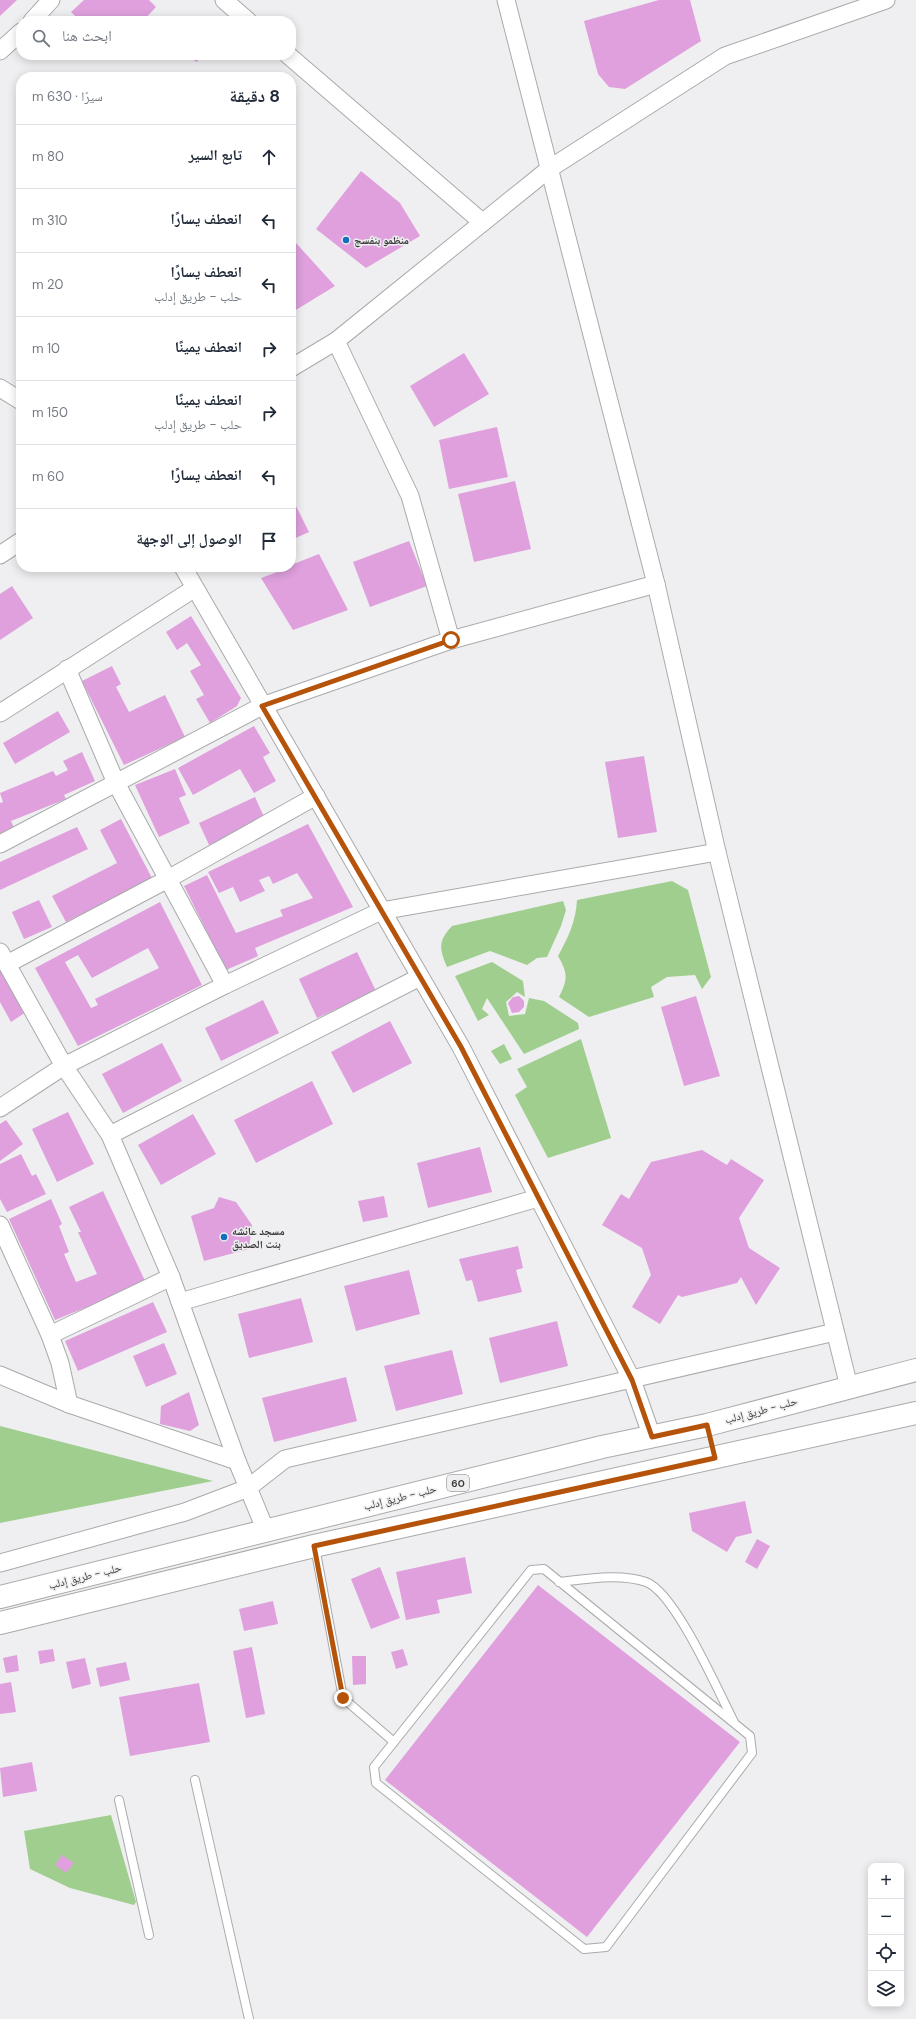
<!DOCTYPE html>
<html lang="ar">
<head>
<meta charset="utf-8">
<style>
  body { margin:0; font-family:"DM Sans","Noto Naskh Arabic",sans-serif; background:#f2f2f3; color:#1f2937; direction:rtl }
  .controls { position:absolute; right:12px; bottom:12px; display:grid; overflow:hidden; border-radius:8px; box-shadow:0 2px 10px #0003 }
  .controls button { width:36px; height:36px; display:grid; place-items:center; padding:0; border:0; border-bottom:1px solid #e0e1e3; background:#fff; color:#1f2937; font:20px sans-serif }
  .stop { position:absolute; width:12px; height:12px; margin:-9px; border:3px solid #b45309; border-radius:50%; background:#fff }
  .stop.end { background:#b45309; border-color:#fff; box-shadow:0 1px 4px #0008 }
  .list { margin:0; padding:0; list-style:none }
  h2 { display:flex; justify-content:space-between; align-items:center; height:52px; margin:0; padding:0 16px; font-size:17px }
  h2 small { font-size:13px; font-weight:400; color:#747a83 }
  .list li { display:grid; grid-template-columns:26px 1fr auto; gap:12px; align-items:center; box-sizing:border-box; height:64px; padding:0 16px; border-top:1px solid #e0e1e3 }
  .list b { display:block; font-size:15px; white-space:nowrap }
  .list p { margin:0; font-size:13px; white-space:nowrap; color:#747a83 }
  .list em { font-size:13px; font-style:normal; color:#747a83 }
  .icon { flex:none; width:22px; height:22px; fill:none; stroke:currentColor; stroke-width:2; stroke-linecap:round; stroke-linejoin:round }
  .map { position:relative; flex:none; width:916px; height:2019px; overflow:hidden; direction:ltr }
  .search { position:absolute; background:#fff; box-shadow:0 2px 10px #0003; left:16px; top:16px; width:280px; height:44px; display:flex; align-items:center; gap:10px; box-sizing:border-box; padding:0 14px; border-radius:16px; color:#747a83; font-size:15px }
  .panel { position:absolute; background:#fff; box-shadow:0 2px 10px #0003; left:16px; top:72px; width:280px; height:500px; border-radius:16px; direction:rtl }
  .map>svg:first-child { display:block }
  .green { fill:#9fce8e }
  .building { fill:#dfa0dd; fill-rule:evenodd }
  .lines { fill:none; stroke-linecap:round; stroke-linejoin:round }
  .service-casing { stroke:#a9aaab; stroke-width:10 }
  .minor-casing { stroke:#a9aaab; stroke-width:19 }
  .primary-casing { stroke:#a9aaab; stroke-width:24 }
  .service { stroke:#fff; stroke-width:8 }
  .minor { stroke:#fff; stroke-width:17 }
  .primary { stroke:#fff; stroke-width:22 }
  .route { stroke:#b45309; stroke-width:5 }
  .poi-dot { fill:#136ebb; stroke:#efeff1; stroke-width:1.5 }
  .labels { text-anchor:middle; stroke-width:3; stroke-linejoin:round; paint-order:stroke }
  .shield { fill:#efeff1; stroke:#707070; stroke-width:1 }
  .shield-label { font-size:10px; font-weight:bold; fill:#393939 }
  .poi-label { font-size:11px; font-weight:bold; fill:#393939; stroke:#efeff1; text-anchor:start }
  .street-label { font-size:11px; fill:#393939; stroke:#efeff1 }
</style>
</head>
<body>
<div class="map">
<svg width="916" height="2019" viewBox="0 0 916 2019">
  <rect width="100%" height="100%" fill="#efeff1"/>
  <g class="green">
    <path d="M672,881L688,890L711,977L702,989L695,975L667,977L651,987L654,997L589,1017L559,997C568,980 568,973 558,956C568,938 576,921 577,900Z"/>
    <path d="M563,901L566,910L561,926L547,957L537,958L527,965L490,951L447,967C439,948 438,941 452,926Z"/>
    <polygon points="492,962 523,981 525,997 517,992 506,1002 509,1016 525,1014 529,998 544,1001 578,1023 579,1029 524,1054 487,998 482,1009 489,1015 478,1021 455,976"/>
    <polygon points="581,1039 611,1138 548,1158 515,1095 527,1087 517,1069"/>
    <polygon points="504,1044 512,1059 500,1064 491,1051"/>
    <polygon points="0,1426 213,1481 0,1523"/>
    <polygon points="111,1815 136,1902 134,1905 70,1888 30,1869 24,1831"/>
  </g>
  <g class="building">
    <polygon points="0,0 17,0 0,16"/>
    <polygon points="84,0 149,0 156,7 143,21 80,21 71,12"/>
    <polygon points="659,0 690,0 701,41 625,89 609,87 598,74 584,21"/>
    <polygon points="185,55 201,55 197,62"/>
    <polygon points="361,171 400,203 420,236 366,268 316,229"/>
    <polygon points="296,243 335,286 291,313 291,247"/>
    <polygon points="464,353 489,394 434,427 410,386"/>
    <polygon points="497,427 508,477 449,489 439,440"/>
    <polygon points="515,481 531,549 474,562 458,494"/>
    <polygon points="291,496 309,532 291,540"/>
    <polygon points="409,541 427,586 370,607 353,562"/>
    <polygon points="319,554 348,610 293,630 261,578 291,567 291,565"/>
    <polygon points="12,586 33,618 0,640 0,594"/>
    <polygon points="191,616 241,698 237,706 210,723 196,699 204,695 190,671 201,665 187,643 177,650 166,632"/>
    <polygon points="112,666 121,684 116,687 129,712 165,695 185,737 124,765 82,681"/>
    <polygon points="58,711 70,732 15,764 3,743"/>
    <polygon points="254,726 270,753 263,757 276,781 254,793 240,769 193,795 178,768"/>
    <polygon points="82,752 95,781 64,795 66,799 11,821 14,828 0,835 0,803 3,802 0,793 53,771 56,776 68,770 63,761"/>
    <polygon points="644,756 657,832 618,838 605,762"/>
    <polygon points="175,769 186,795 179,798 190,823 159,837 135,785"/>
    <polygon points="255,797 265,819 209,845 199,823"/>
    <polygon points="121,819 152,878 66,922 52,896 117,863 100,830"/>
    <polygon points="308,824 353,907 255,948 258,956 226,970 184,886 207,875 236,933 283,916 280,910 313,898 297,873 273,884 269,876 259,880 265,891 240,902 233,887 219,893 208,872"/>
    <polygon points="77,827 88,849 0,890 0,862"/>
    <polygon points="39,900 52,927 24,939 12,912"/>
    <path d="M160,902L202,985L78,1046L35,968ZM148,948L159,968L95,999L98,1005L91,1008L65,962L78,955L92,978Z"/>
    <polygon points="357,952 376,991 317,1018 299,979"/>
    <polygon points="0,962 32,1008 11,1022 0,1002"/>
    <polygon points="519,996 524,1001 524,1007 519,1012 512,1013 508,1003 513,997"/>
    <polygon points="696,996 720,1076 684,1086 661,1007"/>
    <polygon points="263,1000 279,1033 221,1061 205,1028"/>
    <polygon points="390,1021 412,1063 353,1093 331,1052"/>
    <polygon points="162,1043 182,1081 123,1113 102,1074"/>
    <polygon points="312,1081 333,1124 256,1163 234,1120"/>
    <polygon points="68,1112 94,1164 57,1182 32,1129"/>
    <polygon points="193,1114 216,1154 161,1185 138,1145"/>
    <polygon points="6,1120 23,1144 0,1161 0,1124"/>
    <polygon points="480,1147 492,1192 428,1208 417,1163"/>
    <polygon points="702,1150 727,1165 731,1159 764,1180 739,1218 749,1248 780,1268 756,1305 741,1277 737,1283 682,1297 678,1295 660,1324 632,1307 651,1275 642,1248 602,1225 621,1194 629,1199 651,1162"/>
    <polygon points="21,1154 32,1176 36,1174 46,1194 7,1212 0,1199 0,1164"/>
    <polygon points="103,1191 146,1283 55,1320 9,1219 51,1199 62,1224 59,1226 69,1252 64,1254 76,1282 97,1274 78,1232 81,1232 69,1207"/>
    <polygon points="384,1196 388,1217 363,1222 358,1201"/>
    <polygon points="219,1197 236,1202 252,1225 249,1249 204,1261 191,1216 214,1208"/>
    <polygon points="518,1246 523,1268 516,1270 522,1292 478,1302 472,1280 466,1281 459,1259"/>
    <polygon points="409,1270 420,1314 356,1331 344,1286"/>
    <polygon points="301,1298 313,1342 249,1358 238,1314"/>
    <polygon points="153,1302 167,1332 78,1371 65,1341"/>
    <polygon points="557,1321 568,1366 500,1383 489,1338"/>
    <polygon points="164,1343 177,1374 146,1387 133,1356"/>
    <polygon points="452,1350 463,1394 396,1411 384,1366"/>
    <polygon points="346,1377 357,1421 274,1442 262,1398"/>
    <polygon points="189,1392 199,1425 190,1431 160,1424 161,1406"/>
    <polygon points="745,1501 752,1533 736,1537 727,1552 692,1531 689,1513"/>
    <polygon points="757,1539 770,1546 757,1569 745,1562"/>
    <polygon points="465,1557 472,1593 437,1600 440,1613 406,1620 396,1572"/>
    <polygon points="380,1567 400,1618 371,1629 351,1579"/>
    <polygon points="538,1585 740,1742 587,1937 385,1780"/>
    <polygon points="273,1601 278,1624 244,1631 239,1609"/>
    <polygon points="252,1647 265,1714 246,1718 233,1651"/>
    <polygon points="53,1649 55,1661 40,1664 38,1651"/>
    <polygon points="403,1649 408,1665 396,1669 391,1652"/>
    <polygon points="17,1655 19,1671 6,1673 3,1658"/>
    <polygon points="352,1656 366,1656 366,1684 353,1685"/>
    <polygon points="85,1658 91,1684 72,1689 66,1662"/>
    <polygon points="126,1662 130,1680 100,1687 96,1668"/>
    <polygon points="11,1682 16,1712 0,1714 0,1684"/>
    <polygon points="199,1683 210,1742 130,1756 119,1697"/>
    <polygon points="32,1762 37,1791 3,1797 0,1768"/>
    <polygon points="62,1855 74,1863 66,1873 55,1865"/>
  </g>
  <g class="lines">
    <defs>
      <g id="service">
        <polyline points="315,1547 343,1698 394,1742"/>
        <polygon points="544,1569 750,1736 752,1753 606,1947 584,1949 376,1783 374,1767 531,1570"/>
        <path d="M559,1582C587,1579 619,1573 646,1582C675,1592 719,1693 734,1722"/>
        <polyline points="195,1780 249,2019"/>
        <polyline points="119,1800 149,1935"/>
      </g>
      <g id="minor">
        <polyline points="224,0 248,21"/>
        <polyline points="506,0 656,584 717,852 849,1387"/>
        <polyline points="32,21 51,0"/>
        <polyline points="0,51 21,32"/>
        <polyline points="288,55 482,222"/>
        <polyline points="291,368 336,341 549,169 725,56 886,0"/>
        <polyline points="0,388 21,401"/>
        <polyline points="0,555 21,541"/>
        <polyline points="183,567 461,1047 632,1380 652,1437"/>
        <polyline points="451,640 656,584"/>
        <polyline points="67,669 116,783 225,985"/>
        <polyline points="0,713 195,588"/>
        <polyline points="0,844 262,706 451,640 410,496 336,341"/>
        <polyline points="0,952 64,1066 110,1135 171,1277 237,1461 266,1531"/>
        <polyline points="7,964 168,879 316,796"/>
        <polyline points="0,1108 64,1066 225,985 381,911 717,852"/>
        <polyline points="110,1135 420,977"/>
        <polyline points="0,1225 50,1335 60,1363 69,1404"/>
        <polyline points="180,1302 538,1198"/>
        <polyline points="50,1335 171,1277"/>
        <polyline points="0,1375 69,1404 237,1461"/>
        <polyline points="0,1563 185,1512 248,1488 285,1459 835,1332"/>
      </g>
      <g id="primary">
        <polyline points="0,1597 602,1447 707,1425 916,1370"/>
        <polyline points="0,1623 314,1546 916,1413"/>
      </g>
    </defs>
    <use href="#service" class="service-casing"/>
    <use href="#minor" class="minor-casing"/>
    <use href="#primary" class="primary-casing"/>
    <use href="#service" class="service"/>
    <use href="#minor" class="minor"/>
    <use href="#primary" class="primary"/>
  </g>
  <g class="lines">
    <polyline class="route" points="343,1698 314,1546 715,1458 707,1425 652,1437 632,1380 461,1047 262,706 451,640"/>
  </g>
  <g class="poi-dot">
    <circle cx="346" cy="240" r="4"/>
    <circle cx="224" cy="1237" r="4"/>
  </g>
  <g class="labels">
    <rect class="shield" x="447" y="1475" width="22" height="16" rx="3"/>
    <g class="shield-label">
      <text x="458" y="1487">60</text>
    </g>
    <g class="poi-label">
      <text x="354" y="244">منظمو بنفسج</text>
      <text x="232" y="1235">مسجد عائشه<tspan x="232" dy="13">بنت الصديق</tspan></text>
    </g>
    <g class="street-label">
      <text transform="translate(761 1410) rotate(-15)" y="4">حلب - طريق إدلب</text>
      <text transform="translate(400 1497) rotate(-14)" y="4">حلب - طريق إدلب</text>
      <text transform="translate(85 1576) rotate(-14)" y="4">حلب - طريق إدلب</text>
    </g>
  </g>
</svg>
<div class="controls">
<button>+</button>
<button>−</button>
<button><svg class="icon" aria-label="locate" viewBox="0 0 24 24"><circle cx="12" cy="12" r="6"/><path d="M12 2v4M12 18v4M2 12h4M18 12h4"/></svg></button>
<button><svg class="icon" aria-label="layers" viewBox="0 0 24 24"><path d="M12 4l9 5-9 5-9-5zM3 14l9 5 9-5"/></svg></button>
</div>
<div class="stop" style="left:451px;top:640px"></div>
<div class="stop end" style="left:343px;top:1698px"></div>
<div class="search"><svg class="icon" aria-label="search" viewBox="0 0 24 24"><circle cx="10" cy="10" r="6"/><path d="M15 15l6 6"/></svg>ابحث هنا</div>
<section class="panel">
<h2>8 دقيقة<small>سيرًا · 630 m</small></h2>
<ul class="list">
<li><svg class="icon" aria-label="ahead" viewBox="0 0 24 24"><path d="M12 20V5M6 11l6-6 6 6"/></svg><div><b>تابع السير</b></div><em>80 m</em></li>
<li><svg class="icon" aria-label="left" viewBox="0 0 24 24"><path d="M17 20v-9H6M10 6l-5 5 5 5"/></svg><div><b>انعطف يسارًا</b></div><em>310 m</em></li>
<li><svg class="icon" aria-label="left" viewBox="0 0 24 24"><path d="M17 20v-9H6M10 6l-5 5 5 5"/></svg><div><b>انعطف يسارًا</b><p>حلب - طريق إدلب</p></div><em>20 m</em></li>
<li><svg class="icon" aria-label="right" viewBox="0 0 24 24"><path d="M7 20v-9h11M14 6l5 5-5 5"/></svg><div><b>انعطف يمينًا</b></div><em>10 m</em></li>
<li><svg class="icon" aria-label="right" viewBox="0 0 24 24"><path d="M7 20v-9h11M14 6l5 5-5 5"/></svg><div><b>انعطف يمينًا</b><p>حلب - طريق إدلب</p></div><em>150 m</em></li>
<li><svg class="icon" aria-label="left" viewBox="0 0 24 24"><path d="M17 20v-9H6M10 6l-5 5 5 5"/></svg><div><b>انعطف يسارًا</b></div><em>60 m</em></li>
<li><svg class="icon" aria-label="arrive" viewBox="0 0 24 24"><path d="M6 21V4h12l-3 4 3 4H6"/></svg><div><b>الوصول إلى الوجهة</b></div></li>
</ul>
</section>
</div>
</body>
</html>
